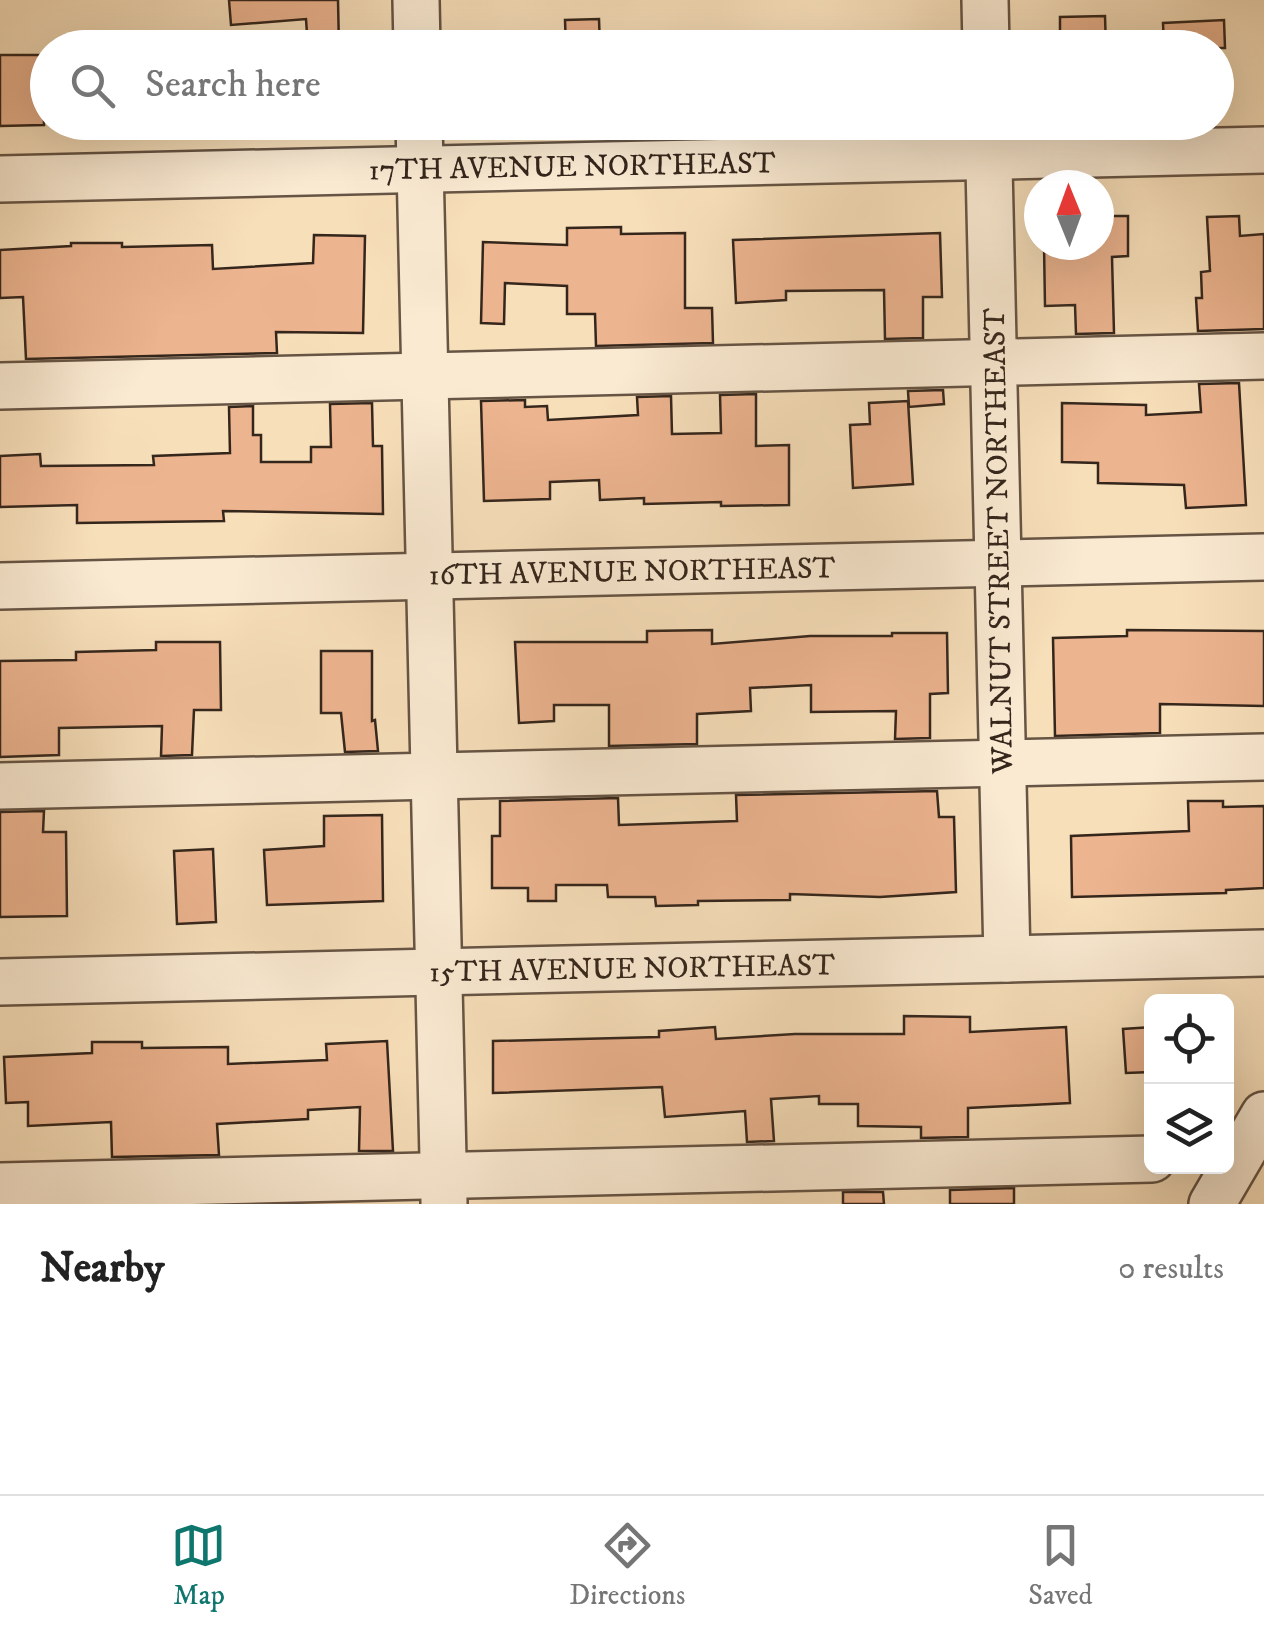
<!DOCTYPE html>
<html lang="en">
<head>
<meta charset="utf-8">
<style>
  body { margin:0; font-family:"IM FELL DW Pica",serif; background:#f6f6f6; color:#222 }
  .controls { position:absolute; right:30px; bottom:30px; display:grid; overflow:hidden; border-radius:15px; box-shadow:0 10px 40px #0002 }
  .controls button { width:90px; height:90px; display:grid; place-items:center; padding:0; border:0; border-bottom:2px solid #e0e0e0; background:#fff; color:#222; font:50px sans-serif }
  .compass { position:absolute; left:1024px; top:170px; width:90px; height:90px; border-radius:50%; background:#fff; box-shadow:0 10px 40px #0002; rotate:359deg }
  .list { margin:0; padding:0; list-style:none }
  h2 { display:flex; justify-content:space-between; align-items:center; height:130px; margin:0; padding:0 40px; font-size:42px }
  h2 small { font-size:32px; font-weight:400; color:#767676 }
  .icon { flex:none; width:55px; height:55px; fill:none; stroke:currentColor; stroke-width:2; stroke-linecap:round; stroke-linejoin:round }
  .map { position:relative; flex:none; width:1264px; height:1204px; overflow:hidden }
  .search { position:absolute; background:#fff; box-shadow:0 10px 40px #0002; left:30px; right:30px; top:30px; height:110px; display:flex; align-items:center; gap:25px; box-sizing:border-box; padding:0 35px; border-radius:55px; color:#767676; font-size:38px }
  .sheet { height:290px; background:#fff }
  nav { display:flex; justify-content:space-around; align-items:center; box-sizing:border-box; height:140px; border-top:2px solid #e0e0e0; background:#fff; font-size:28px; color:#767676 }
  nav a { display:grid; justify-items:center; gap:5px }
  nav .on { color:#0f766e }
  .map>svg:first-child { display:block }
  .building { fill:#ecb48f; stroke:#35261c; stroke-width:2.5 }
  .lines { fill:none; stroke-linecap:round; stroke-linejoin:round }
  .minor-casing { stroke:#665444; stroke-width:50 }
  .minor { stroke:#faead2; stroke-width:45 }
  .labels { text-anchor:middle; stroke-width:9; stroke-linejoin:round; paint-order:stroke }
  .street-label { font-size:30px; fill:#35261c; stroke:#faead2 }
</style>
</head>
<body>
<div class="map">
<svg width="1264" height="1204" viewBox="0 0 1264 1204">
  <rect width="100%" height="100%" fill="#f7dfba"/>
  <filter id="stains"><feTurbulence type="fractalNoise" baseFrequency=".002" numOctaves="4"/><feColorMatrix values="0 0 0 0 .2 0 0 0 0 .09 0 0 0 0 .02 0 0 0 .5 -.17"/></filter>
  <radialGradient id="worn" r=".72"><stop offset=".6" stop-color="#630" stop-opacity="0"/><stop offset="1" stop-color="#630" stop-opacity=".3"/></radialGradient>
  <g class="building">
    <polygon points="229,0 338,0 339,48 308,48 306,19 231,25"/>
    <polygon points="1105,16 1106,48 1060,48 1060,17"/>
    <polygon points="599,19 600,48 566,48 565,20"/>
    <polygon points="1224,20 1225,48 1164,48 1163,23"/>
    <polygon points="0,55 43,55 44,125 0,126"/>
    <polygon points="1099,216 1128,216 1128,256 1112,257 1114,333 1076,334 1075,305 1045,306 1044,245 1099,245"/>
    <polygon points="1239,216 1240,236 1264,234 1264,329 1198,331 1196,298 1202,298 1201,272 1210,271 1207,217"/>
    <polygon points="621,227 621,234 685,233 685,308 712,308 713,343 596,346 595,314 567,314 567,286 505,283 504,324 481,323 483,242 567,245 567,228"/>
    <polygon points="940,233 942,297 923,297 923,338 885,339 884,290 786,291 786,300 736,303 733,240"/>
    <polygon points="314,235 365,236 363,333 276,332 277,353 26,359 23,297 0,298 0,250 71,246 71,243 122,243 122,247 212,245 213,269 313,263"/>
    <polygon points="1239,383 1246,505 1186,508 1184,485 1098,483 1098,463 1062,462 1062,403 1146,405 1146,415 1201,412 1199,384"/>
    <polygon points="943,390 944,404 909,407 908,391"/>
    <polygon points="756,394 756,446 789,445 789,505 721,506 721,502 644,504 644,498 600,500 599,480 550,482 550,499 484,501 481,401 525,400 525,407 547,406 548,420 638,415 637,397 671,396 672,434 721,433 720,395"/>
    <polygon points="908,401 913,484 853,488 850,425 870,424 869,403"/>
    <polygon points="372,403 373,446 382,446 383,514 223,511 224,521 77,523 77,505 0,507 0,456 40,454 41,466 154,465 153,456 230,453 229,407 253,406 253,435 261,435 261,462 311,462 311,447 331,447 330,404"/>
    <polygon points="712,630 712,644 810,636 892,636 892,633 947,633 948,693 930,694 930,738 895,739 896,711 811,712 811,685 750,688 751,711 697,714 697,744 609,746 609,705 554,705 554,721 519,723 515,642 647,642 647,631"/>
    <polygon points="1127,630 1264,631 1264,706 1160,704 1160,733 1055,736 1053,638 1127,636"/>
    <polygon points="156,642 220,642 221,710 194,710 192,755 161,756 162,726 59,728 59,755 0,757 0,661 76,660 76,652 156,650"/>
    <polygon points="321,651 372,651 372,721 375,720 378,751 345,752 341,713 321,713"/>
    <polygon points="937,791 939,817 954,817 956,892 880,897 790,894 790,900 698,901 698,905 656,906 655,897 608,897 607,885 556,885 556,901 528,901 528,888 492,888 492,836 500,836 500,801 618,798 619,825 737,821 736,795"/>
    <polygon points="1188,801 1223,801 1223,807 1264,806 1264,888 1226,890 1226,893 1072,897 1071,836 1189,831"/>
    <polygon points="44,811 43,832 66,832 67,916 0,917 0,812"/>
    <polygon points="382,815 383,901 267,905 264,850 324,846 324,816"/>
    <polygon points="213,849 216,922 177,924 174,851"/>
    <polygon points="904,1016 970,1017 970,1032 1066,1027 1070,1103 968,1108 968,1137 921,1138 921,1127 858,1126 858,1104 819,1104 819,1096 771,1099 774,1141 747,1142 745,1111 665,1117 662,1087 493,1093 493,1041 659,1037 659,1031 715,1027 716,1039 795,1034 904,1034"/>
    <polygon points="1152,1027 1152,1072 1126,1073 1123,1029"/>
    <polygon points="387,1041 393,1151 359,1151 360,1107 308,1110 308,1119 217,1124 219,1155 112,1157 111,1122 28,1126 28,1102 6,1103 4,1057 92,1053 92,1042 142,1042 142,1048 228,1047 228,1064 327,1060 326,1044"/>
    <polygon points="1014,1188 1014,1204 950,1204 950,1190"/>
    <polygon points="843,1192 883,1192 884,1204 843,1204"/>
  </g>
  <g class="lines">
    <defs>
      <g id="minor">
        <polyline points="416,0 417,48"/>
        <polyline points="985,0 986,48"/>
        <polyline points="419,122 444,1202"/>
        <polyline points="988,122 1007,959"/>
        <polyline points="0,179 1264,150"/>
        <polyline points="0,386 1264,356"/>
        <polyline points="0,586 1264,557"/>
        <polyline points="0,786 1264,757"/>
        <polyline points="0,982 1264,953"/>
        <polyline points="0,1186 1152,1159"/>
        <polyline points="1212,1204 1264,1115"/>
      </g>
    </defs>
    <use href="#minor" class="minor-casing"/>
    <use href="#minor" class="minor"/>
  </g>
  <g class="labels">
    <g class="street-label">
      <text transform="translate(572 166) rotate(-1)" y="10">17TH AVENUE NORTHEAST</text>
      <text transform="translate(998 541) rotate(-91)" y="10">WALNUT STREET NORTHEAST</text>
      <text transform="translate(632 571) rotate(-1)" y="10">16TH AVENUE NORTHEAST</text>
      <text transform="translate(632 968) rotate(-1)" y="10">15TH AVENUE NORTHEAST</text>
    </g>
  </g>
  <rect width="100%" height="100%" filter="url(#stains)"/>
  <rect width="100%" height="100%" fill="url(#worn)"/>
</svg>
<div class="controls">
<button><svg class="icon" aria-label="locate" viewBox="0 0 24 24"><circle cx="12" cy="12" r="6"/><path d="M12 2v4M12 18v4M2 12h4M18 12h4"/></svg></button>
<button><svg class="icon" aria-label="layers" viewBox="0 0 24 24"><path d="M12 4l9 5-9 5-9-5zM3 14l9 5 9-5"/></svg></button>
</div>
<svg class="compass" viewBox="-18 -18 36 36"><path d="M0-13l5 13h-10z" fill="#e53935"/><path d="M0 13l5-13h-10z" fill="#767676"/></svg>
<div class="search"><svg class="icon" aria-label="search" viewBox="0 0 24 24"><circle cx="10" cy="10" r="6"/><path d="M15 15l6 6"/></svg>Search here</div>
</div>
<section class="sheet">
<h2>Nearby<small>0 results</small></h2>
<ul class="list">
</ul>
</section>
<nav>
<a class="on"><svg class="icon" aria-label="map" viewBox="0 0 24 24"><path d="M3 6l6-2 6 2 6-2v14l-6 2-6-2-6 2zM9 4v14M15 6v14"/></svg>Map</a>
<a><svg class="icon" aria-label="directions" viewBox="0 0 24 24"><path d="M12 3l9 9-9 9-9-9zM9 14v-3h6M13 9l2 2-2 2"/></svg>Directions</a>
<a><svg class="icon" aria-label="saved" viewBox="0 0 24 24"><path d="M7 4h10v16l-5-4-5 4z"/></svg>Saved</a>
</nav>
</body>
</html>
